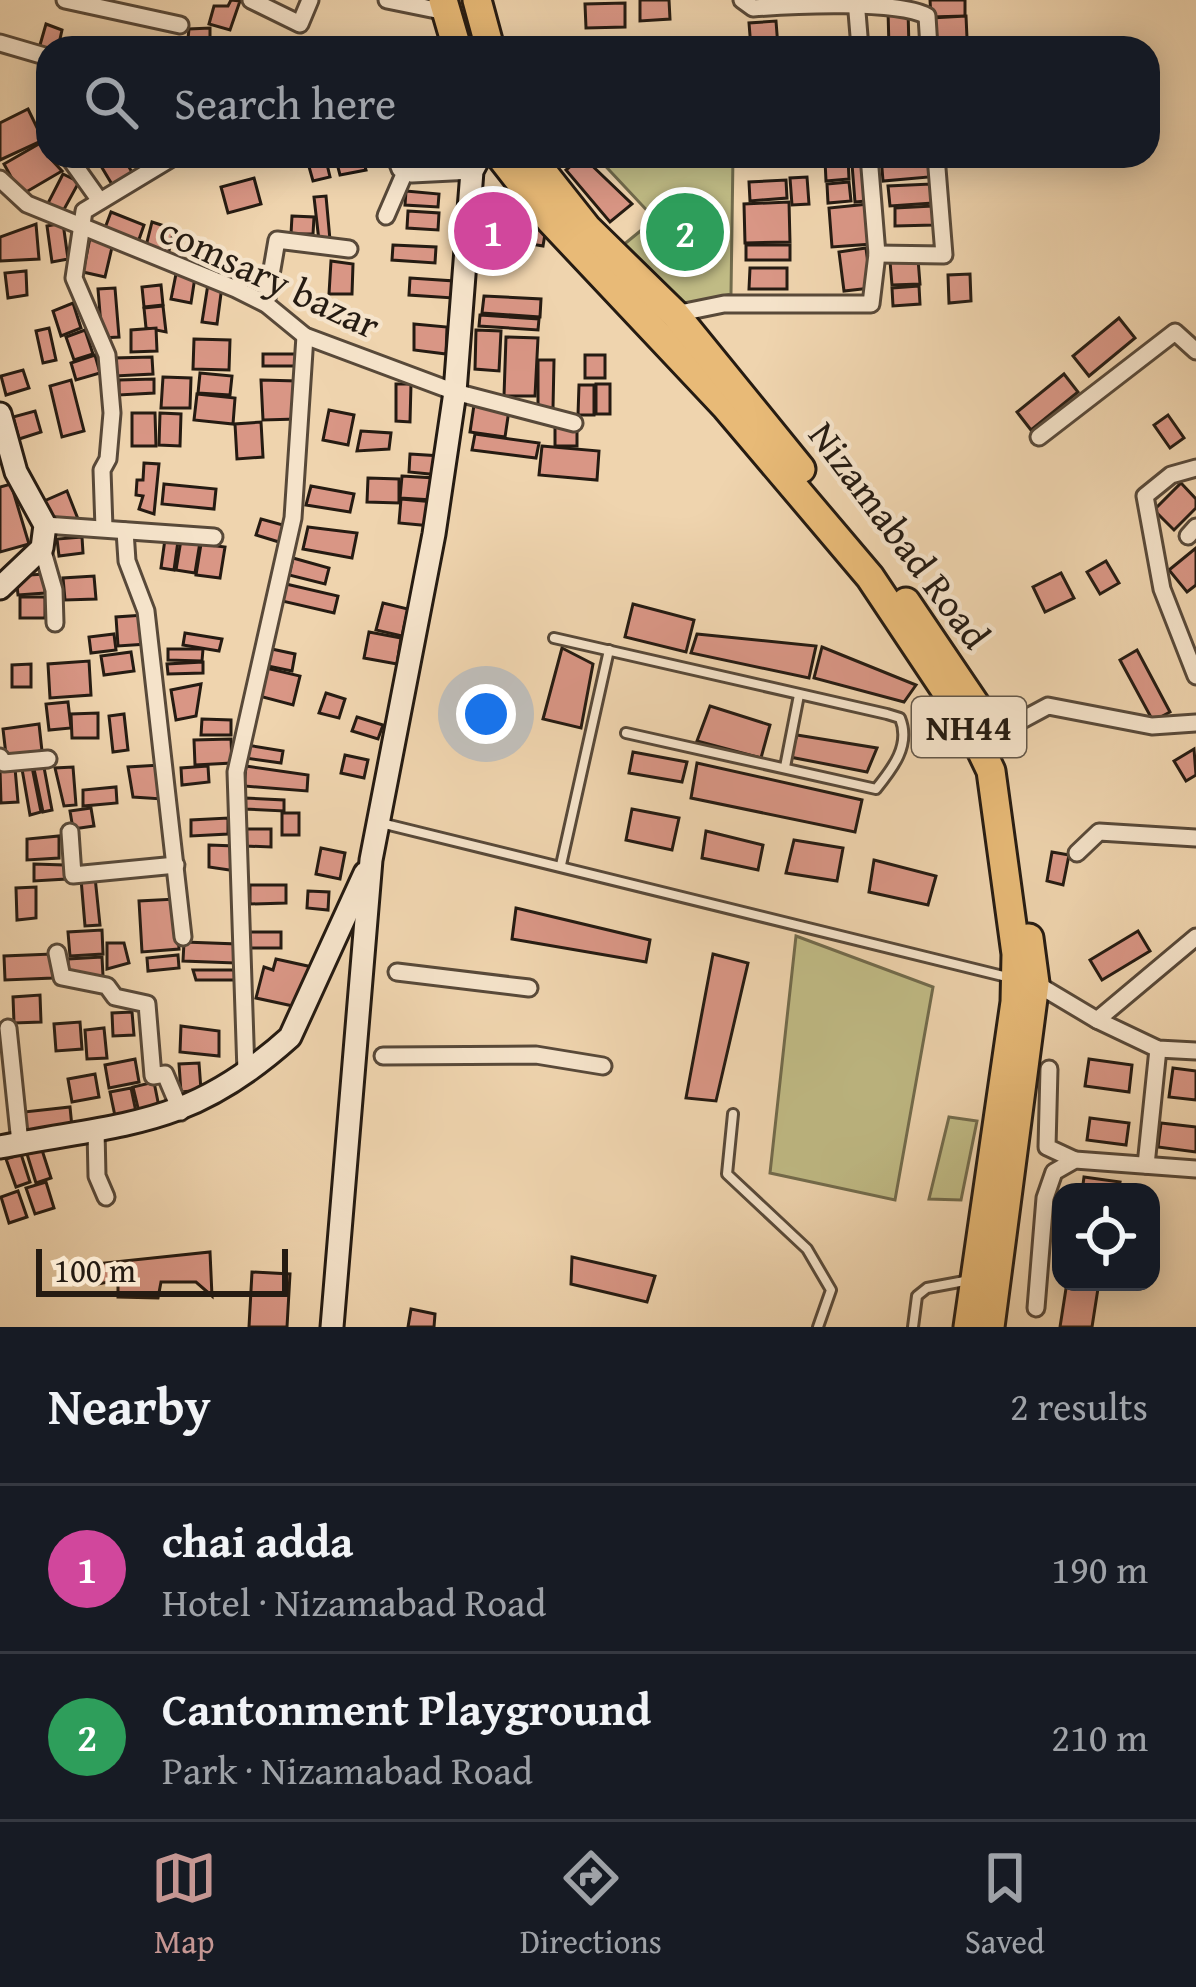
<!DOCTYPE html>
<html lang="en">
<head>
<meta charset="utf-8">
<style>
  body { margin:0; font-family:"Gentium Book Plus",serif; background:#20242c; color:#f1f3f6 }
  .controls { position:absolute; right:36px; bottom:36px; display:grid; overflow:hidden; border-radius:24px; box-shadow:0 6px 30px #0003 }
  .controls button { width:108px; height:108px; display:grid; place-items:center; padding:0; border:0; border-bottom:3px solid #363941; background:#171b24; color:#f1f3f6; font:60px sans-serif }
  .scale { position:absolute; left:36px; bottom:30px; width:252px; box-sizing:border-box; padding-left:12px; border:6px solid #251b12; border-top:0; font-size:33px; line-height:42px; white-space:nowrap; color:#251b12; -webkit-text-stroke:9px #f5e3ca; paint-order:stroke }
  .you { position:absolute; left:486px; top:714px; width:42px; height:42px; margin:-30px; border:9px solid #fff; border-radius:50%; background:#1a73e8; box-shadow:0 0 0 18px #1a73e833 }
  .badge { display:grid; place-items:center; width:78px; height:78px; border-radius:50%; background:#c59692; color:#fff; font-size:39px; font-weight:700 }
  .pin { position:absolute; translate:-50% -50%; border:6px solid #fff; box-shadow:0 3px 12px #0006 }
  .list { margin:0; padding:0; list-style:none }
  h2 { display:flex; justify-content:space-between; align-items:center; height:156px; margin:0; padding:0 48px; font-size:51px }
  h2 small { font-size:39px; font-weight:400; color:#9ea1a6 }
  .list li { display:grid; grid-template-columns:78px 1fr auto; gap:36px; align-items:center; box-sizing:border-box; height:168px; padding:0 48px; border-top:3px solid #363941 }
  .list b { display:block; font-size:45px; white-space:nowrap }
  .list p { margin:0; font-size:39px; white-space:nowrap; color:#9ea1a6 }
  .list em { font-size:39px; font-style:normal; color:#9ea1a6 }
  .icon { flex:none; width:66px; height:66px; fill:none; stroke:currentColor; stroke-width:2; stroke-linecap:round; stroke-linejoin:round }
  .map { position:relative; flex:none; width:1196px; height:1327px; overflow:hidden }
  .search { position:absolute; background:#171b24; box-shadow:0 6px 30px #0003; left:36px; right:36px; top:36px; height:132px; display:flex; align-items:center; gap:30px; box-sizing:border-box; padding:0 42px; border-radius:36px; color:#9ea1a6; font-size:45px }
  .sheet { height:492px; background:#171b24 }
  nav { display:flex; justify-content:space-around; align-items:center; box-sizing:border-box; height:168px; border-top:3px solid #363941; background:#171b24; font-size:33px; color:#9ea1a6 }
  nav a { display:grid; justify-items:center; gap:6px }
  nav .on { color:#c59692 }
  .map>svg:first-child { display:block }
  .green { fill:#c0bb85; stroke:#726b4c; stroke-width:3 }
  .building { fill:#d99685; stroke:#251b12; stroke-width:3 }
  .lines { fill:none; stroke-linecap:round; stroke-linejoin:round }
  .lane-casing { stroke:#584939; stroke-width:14 }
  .street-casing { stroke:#584939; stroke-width:21 }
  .secondary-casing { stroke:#251b12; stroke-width:27 }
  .highway-casing { stroke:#251b12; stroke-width:33 }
  .lane { stroke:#f5e3ca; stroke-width:8 }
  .street { stroke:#f5e3ca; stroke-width:15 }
  .secondary { stroke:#f5e3ca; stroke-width:21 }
  .highway { stroke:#e8ba77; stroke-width:27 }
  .labels { text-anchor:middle; stroke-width:9; stroke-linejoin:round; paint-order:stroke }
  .shield { fill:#f5e3ca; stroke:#635749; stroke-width:3 }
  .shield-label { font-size:36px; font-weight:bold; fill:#251b12 }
  .street-label { font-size:39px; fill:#251b12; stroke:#f5e3ca }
</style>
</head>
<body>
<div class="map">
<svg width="1196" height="1327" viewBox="0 0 1196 1327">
  <rect width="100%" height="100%" fill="#efd4ae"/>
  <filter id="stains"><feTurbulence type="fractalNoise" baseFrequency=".00167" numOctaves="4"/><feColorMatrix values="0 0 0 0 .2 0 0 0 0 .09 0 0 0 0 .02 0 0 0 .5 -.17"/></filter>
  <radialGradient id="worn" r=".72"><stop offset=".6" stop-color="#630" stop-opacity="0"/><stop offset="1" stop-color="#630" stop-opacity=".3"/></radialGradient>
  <g class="green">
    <polygon points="596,156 733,156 731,294 677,307 622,246 655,219"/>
    <polygon points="796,936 933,987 895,1200 770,1173"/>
    <polygon points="949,1117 977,1121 961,1200 929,1199"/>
  </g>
  <g class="building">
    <polygon points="231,0 240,1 230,30 209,24 214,6 228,6"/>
    <polygon points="640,0 669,0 670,19 640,21"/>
    <polygon points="930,0 965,0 965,16 931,17"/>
    <polygon points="625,3 625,27 586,28 585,4"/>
    <polygon points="888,10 908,10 909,48 889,48"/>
    <polygon points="966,16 967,38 932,40 931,18"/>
    <polygon points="776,21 778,47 751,48 749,23"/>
    <polygon points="46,24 62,30 58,48 48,53 38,52"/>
    <polygon points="210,28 210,48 187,48 189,29"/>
    <polygon points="28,109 43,140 0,160 0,123"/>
    <polygon points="44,141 48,156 62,171 21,195 4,164"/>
    <polygon points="95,156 122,156 132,172 113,186"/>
    <polygon points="306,156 325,156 330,177 313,181"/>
    <polygon points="335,156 362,156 366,170 340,175"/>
    <polygon points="582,156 632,204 610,222 566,170"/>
    <polygon points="881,156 928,156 929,177 883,181"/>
    <polygon points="848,158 849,179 826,181 825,160"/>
    <polygon points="863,163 866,201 855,202 852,164"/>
    <polygon points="63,174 79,182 62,213 47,205"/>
    <polygon points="807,177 809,204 792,205 790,178"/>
    <polygon points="254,178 261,204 228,213 221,187"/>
    <polygon points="786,180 787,198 750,201 749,182"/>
    <polygon points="849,182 851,201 828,203 827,184"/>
    <polygon points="931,184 933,203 890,206 888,186"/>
    <polygon points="406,191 439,194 438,207 405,205"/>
    <polygon points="326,196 330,240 319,241 314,197"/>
    <polygon points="789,202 790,242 745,243 744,204"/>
    <polygon points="869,204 872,244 832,247 829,208"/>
    <polygon points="933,206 934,225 895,226 895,208"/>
    <polygon points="408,211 439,213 438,230 407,228"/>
    <polygon points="111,212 144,225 136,248 102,236"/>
    <polygon points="292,216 314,217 313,234 291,234"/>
    <polygon points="152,222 174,229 168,255 145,250"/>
    <polygon points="63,223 68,259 52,262 47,226"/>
    <polygon points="36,224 39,259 0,261 0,237"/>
    <polygon points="523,224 546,228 543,246 519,242"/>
    <polygon points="90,238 113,243 105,277 83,272"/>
    <polygon points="393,245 436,247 435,263 392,260"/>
    <rect x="746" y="245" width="44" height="15"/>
    <polygon points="866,248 871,288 844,291 839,252"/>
    <polygon points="918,259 920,284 892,285 890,261"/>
    <polygon points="331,261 353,264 352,294 329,294"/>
    <polygon points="750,268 787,268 787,289 749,289"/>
    <polygon points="26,271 27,295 8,298 5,273"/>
    <polygon points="176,274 195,277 191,303 171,299"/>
    <polygon points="970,274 971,301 949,303 948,275"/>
    <polygon points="410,278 454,281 453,298 409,295"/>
    <polygon points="208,284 222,286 217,324 202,322"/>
    <polygon points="161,285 163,305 144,307 142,287"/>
    <polygon points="919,286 920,304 893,306 892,288"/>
    <polygon points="115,288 119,337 102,338 98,289"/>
    <polygon points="484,296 541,299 540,317 482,313"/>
    <polygon points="73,303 81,328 61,336 53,311"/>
    <polygon points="163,306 166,332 146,328 144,308"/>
    <polygon points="480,315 539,319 538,330 479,326"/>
    <polygon points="1119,318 1135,338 1089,376 1073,356"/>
    <polygon points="414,324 447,327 446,354 414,350"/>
    <polygon points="49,328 56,360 43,363 36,331"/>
    <polygon points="156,328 157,351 131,352 131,330"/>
    <polygon points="85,330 93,354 74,360 66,337"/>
    <polygon points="476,330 501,331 499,371 475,369"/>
    <polygon points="506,337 538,338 535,396 504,396"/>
    <polygon points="194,339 230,340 229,370 193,369"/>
    <polygon points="263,354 299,354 298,366 263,366"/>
    <polygon points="95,355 100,373 76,380 71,363"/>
    <rect x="585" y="355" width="20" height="23"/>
    <polygon points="152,357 153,374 115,376 114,358"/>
    <polygon points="538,360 554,360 553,408 538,408"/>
    <polygon points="23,370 29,388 6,395 1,376"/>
    <polygon points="200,373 232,376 230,395 198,393"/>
    <polygon points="1064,374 1078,392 1031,430 1017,412"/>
    <polygon points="163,377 191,378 190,408 161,408"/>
    <polygon points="154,379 154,393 119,395 119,380"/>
    <polygon points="71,380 84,431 62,437 50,386"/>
    <polygon points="261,380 297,381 297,419 263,420"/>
    <polygon points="396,384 411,384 410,422 396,421"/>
    <rect x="596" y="384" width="14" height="30"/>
    <polygon points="579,385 594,385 594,415 578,415"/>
    <polygon points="197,394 235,398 233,424 194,420"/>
    <polygon points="474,405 509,410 505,437 470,432"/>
    <polygon points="329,410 354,415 348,445 323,440"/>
    <polygon points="35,411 41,432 19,439 13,417"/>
    <polygon points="132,413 155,413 156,446 132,446"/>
    <polygon points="160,413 181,414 180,446 159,445"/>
    <polygon points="1168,415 1184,438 1170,448 1154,425"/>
    <polygon points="261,422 263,457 237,459 235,424"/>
    <polygon points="555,425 577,426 577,446 555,446"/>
    <polygon points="361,431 391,433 389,449 357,451"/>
    <polygon points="475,434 539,443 536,458 472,450"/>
    <polygon points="542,446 599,451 597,480 539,475"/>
    <polygon points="410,454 441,456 440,475 409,472"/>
    <polygon points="144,463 159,464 154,514 139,509 143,496 136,495 137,480 143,480"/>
    <polygon points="402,476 435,478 433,500 400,498"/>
    <polygon points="368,478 399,479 399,503 367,502"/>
    <polygon points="1181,483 1196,499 1196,508 1174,530 1154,510"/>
    <polygon points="11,484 29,544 0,552 0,487"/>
    <polygon points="164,484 216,489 214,509 162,504"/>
    <polygon points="311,486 354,494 350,512 306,505"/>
    <polygon points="67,491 78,519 52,521 42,502"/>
    <polygon points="401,499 434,502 432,526 399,523"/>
    <polygon points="261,519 283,525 279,542 256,535"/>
    <polygon points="308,527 357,533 352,558 303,549"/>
    <polygon points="82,537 83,553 59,556 57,539"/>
    <polygon points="165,539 178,541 174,570 161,568"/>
    <polygon points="181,540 200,542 195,573 176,570"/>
    <polygon points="201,544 225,547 220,578 196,575"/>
    <polygon points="1196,548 1196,585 1187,592 1169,570"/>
    <polygon points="293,558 329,568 325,584 289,575"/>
    <polygon points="1106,561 1119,583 1100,594 1087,572"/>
    <polygon points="1061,573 1074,598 1045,612 1033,587"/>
    <polygon points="44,574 45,593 18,595 16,576"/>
    <polygon points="94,576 96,599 65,600 63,578"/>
    <polygon points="286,584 338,596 334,613 282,601"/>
    <rect x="20" y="597" width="25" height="21"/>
    <polygon points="383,603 408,609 402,636 376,630"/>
    <polygon points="633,604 694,620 686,652 625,637"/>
    <polygon points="144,615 147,644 118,646 116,617"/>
    <polygon points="369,632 401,638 397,664 364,658"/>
    <polygon points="185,633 222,639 219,651 183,645"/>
    <polygon points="114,634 116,650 91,653 89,637"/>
    <polygon points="697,634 816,646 809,678 691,653"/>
    <polygon points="822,647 916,685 904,702 814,678"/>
    <polygon points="267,648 295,654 292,671 263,665"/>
    <polygon points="562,648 593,664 581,728 543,719"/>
    <polygon points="168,649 203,649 202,661 168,660"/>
    <polygon points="1137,650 1170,712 1153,721 1120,660"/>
    <polygon points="131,652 134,671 104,675 101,656"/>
    <polygon points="89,661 91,695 50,698 48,664"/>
    <polygon points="203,662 203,673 168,674 167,664"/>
    <polygon points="31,664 31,687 12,687 12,665"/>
    <polygon points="266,668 300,676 293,705 259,696"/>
    <polygon points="201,684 196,716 176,720 171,690"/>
    <polygon points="326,693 345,699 339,718 319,713"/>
    <polygon points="68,702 71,728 49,730 46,704"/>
    <polygon points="710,706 770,725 761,758 697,741"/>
    <polygon points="98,713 98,738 72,738 71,714"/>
    <polygon points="124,714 128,750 113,752 109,716"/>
    <polygon points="357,717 383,725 378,739 352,731"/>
    <polygon points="202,719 231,720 231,735 201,735"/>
    <polygon points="39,724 42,751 6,755 3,729"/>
    <polygon points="797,735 877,748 867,772 790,757"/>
    <polygon points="231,739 232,763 195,765 194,740"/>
    <polygon points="247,745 283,751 281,763 245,758"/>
    <polygon points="1194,749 1196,775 1186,781 1174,761"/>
    <polygon points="633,752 687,762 682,782 629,773"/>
    <polygon points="345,755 368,760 364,778 341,773"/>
    <polygon points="43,762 52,810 43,812 33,764"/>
    <polygon points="697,763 862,800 855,832 691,798"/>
    <polygon points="160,765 162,799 133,797 128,767"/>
    <polygon points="208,766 209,782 182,785 181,768"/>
    <polygon points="246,766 308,775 307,791 244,786"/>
    <polygon points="32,767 41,812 30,815 22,769"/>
    <polygon points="73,767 76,805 64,806 55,768"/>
    <polygon points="15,768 18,802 1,803 0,769"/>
    <polygon points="116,787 117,803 83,806 83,790"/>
    <polygon points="245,798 284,800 284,811 244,809"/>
    <polygon points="91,808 94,826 73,829 70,811"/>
    <polygon points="632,809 679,818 672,850 626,840"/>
    <rect x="282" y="813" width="17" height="22"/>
    <polygon points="228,818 228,834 191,836 191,820"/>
    <polygon points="245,829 271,829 271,847 245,846"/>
    <polygon points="706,831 763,845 758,870 702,858"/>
    <polygon points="59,836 59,858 27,860 27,839"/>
    <polygon points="794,840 843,848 837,881 786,873"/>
    <polygon points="209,845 235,846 236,871 209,867"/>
    <polygon points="321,848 345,853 340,879 316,874"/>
    <polygon points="1052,852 1069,855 1063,885 1047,881"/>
    <polygon points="874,860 936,876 928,905 869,892"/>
    <polygon points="34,864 64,865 66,879 34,881"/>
    <polygon points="95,877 100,925 85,926 81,879"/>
    <polygon points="250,885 286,885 286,903 250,904"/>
    <polygon points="36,887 36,918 17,920 16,888"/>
    <polygon points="308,891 329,892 328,910 307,908"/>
    <polygon points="176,899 179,949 142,952 139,901"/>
    <polygon points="516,908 650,940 646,962 512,939"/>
    <polygon points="102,930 103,954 70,956 68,932"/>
    <polygon points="1138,931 1150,951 1102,980 1090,960"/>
    <rect x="249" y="932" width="32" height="16"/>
    <polygon points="184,942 237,944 235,963 183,961"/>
    <polygon points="107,943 124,943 129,963 107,969"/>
    <polygon points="52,954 53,978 5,980 4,956"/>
    <polygon points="713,954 748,963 716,1101 686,1098"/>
    <polygon points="178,955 179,968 148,971 147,958"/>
    <polygon points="102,957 103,976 68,978 68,959"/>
    <polygon points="276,959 312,967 302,1008 256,998 264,967 273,970"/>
    <polygon points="193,970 240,970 240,980 196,980"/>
    <polygon points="40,995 41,1022 14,1023 13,997"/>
    <polygon points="132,1012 134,1035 113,1036 112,1013"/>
    <polygon points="80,1022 82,1049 56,1051 54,1024"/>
    <polygon points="181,1026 219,1031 219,1056 180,1052"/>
    <polygon points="104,1028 107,1058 87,1059 85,1030"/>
    <polygon points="135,1059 139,1082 109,1088 105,1065"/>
    <polygon points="1089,1059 1132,1065 1129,1092 1085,1086"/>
    <polygon points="199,1063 201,1090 181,1092 179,1064"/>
    <polygon points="1173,1068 1196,1071 1196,1100 1169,1097"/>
    <polygon points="95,1074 99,1097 72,1102 68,1079"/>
    <polygon points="154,1082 159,1107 139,1112 133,1087"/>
    <polygon points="131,1088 136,1112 115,1116 110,1092"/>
    <polygon points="70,1107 72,1127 27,1133 24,1112"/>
    <polygon points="1090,1118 1129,1123 1126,1145 1087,1140"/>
    <polygon points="1161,1123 1196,1127 1196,1152 1158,1147"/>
    <polygon points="42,1150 51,1178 36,1183 27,1154"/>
    <polygon points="21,1154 30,1182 16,1187 6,1159"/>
    <polygon points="1084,1177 1120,1182 1118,1192 1082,1192"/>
    <polygon points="46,1182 54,1208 35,1214 26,1188"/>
    <polygon points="18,1191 27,1217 9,1223 1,1197"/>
    <polygon points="210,1252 212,1296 196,1282 161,1282 158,1298 118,1297 118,1280 98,1284 95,1264"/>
    <polygon points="572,1257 655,1276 647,1302 571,1284"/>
    <polygon points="252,1272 290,1274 287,1327 249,1327"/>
    <polygon points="1067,1282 1099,1282 1092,1327 1060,1327"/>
    <polygon points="411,1309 435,1314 434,1327 408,1327"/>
  </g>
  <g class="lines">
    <defs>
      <g id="lane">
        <path d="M554,638L887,714L900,718C911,745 893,768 876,789L626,733"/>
        <polyline points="785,767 799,695"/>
        <polyline points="381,823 1007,977"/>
        <polyline points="561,865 609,650"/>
        <polyline points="733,1114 727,1174 807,1249 831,1290 818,1327"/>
        <polyline points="913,1327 917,1296 927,1288 970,1280"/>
      </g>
      <g id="street">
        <polyline points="65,0 180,25"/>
        <polyline points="251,0 300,24 310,0"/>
        <polyline points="387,0 446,12"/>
        <path d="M742,0L753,8C793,5 897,0 927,16L929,48"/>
        <polyline points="856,0 860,48"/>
        <polyline points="0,43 48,57"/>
        <polyline points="68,156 100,201"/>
        <polyline points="395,156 400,169 412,174 472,171"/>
        <polyline points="0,179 27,204 236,289 266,304 305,336 455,392 574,423"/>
        <polyline points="386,216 405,172"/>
        <polyline points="877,254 944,255 936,156"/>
        <polyline points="266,304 277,240 349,249"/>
        <polyline points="675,314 724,304 871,304 877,254 869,156"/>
        <polyline points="1039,437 1175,332 1196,351"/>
        <polyline points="1196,468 1171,475 1145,496 1162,589 1196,676"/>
        <polyline points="45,525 214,537"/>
        <polyline points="104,528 102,470 108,459 112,413 107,355 74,278 84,211 175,156"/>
        <polyline points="125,531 127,561 146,611 183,937"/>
        <polyline points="1188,536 1196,527"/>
        <polyline points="42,548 54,590 55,623"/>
        <polyline points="994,735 1048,706 1152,726 1196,723"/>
        <polyline points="0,757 4,763 48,759"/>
        <polyline points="70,832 73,875 176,865"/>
        <polyline points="1077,853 1099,832 1196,838"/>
        <polyline points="57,953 62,977 107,986 115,997 147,1004 153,1076 165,1074 181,1112"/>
        <polyline points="397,972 529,988"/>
        <polyline points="1035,983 1097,1020 1196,937"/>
        <polyline points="1097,1020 1158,1049 1196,1051"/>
        <polyline points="8,1028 20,1143"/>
        <polyline points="383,1056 536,1055 603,1066"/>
        <polyline points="1049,1069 1047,1147 1075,1160"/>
        <polyline points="246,1072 236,772 293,518 305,336"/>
        <polyline points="96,1130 97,1176 106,1197"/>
        <polyline points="1146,1165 1158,1049"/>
        <polyline points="1036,1308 1045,1198 1054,1172 1075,1160 1196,1169"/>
      </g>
      <g id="secondary">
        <polyline points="0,414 16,472 45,525 42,548 0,588"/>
        <path d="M0,1147C126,1122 189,1128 290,1037L365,873"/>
        <polyline points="332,1327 371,860 434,534 455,392 472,171 480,156"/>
      </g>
      <g id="highway">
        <polyline points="443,0 457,48"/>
        <polyline points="477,0 490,48"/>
        <polyline points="500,156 550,220 726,407 870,577 970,727 991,771 1016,954 1015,1002 968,1327"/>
        <polyline points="530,156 587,228 675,314 801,469"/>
        <polyline points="906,602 979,710"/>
        <polyline points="990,1327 1035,983 1029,938"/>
      </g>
    </defs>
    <use href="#lane" class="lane-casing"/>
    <use href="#street" class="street-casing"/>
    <use href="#secondary" class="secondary-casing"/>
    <use href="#highway" class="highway-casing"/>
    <use href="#lane" class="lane"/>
    <use href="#street" class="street"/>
    <use href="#secondary" class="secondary"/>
    <use href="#highway" class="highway"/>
  </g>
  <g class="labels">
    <rect class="shield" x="912" y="697" width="114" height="60" rx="9"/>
    <g class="shield-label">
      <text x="969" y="740">NH44</text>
    </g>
    <g class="street-label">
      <text transform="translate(270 277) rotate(25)" y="14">comsary bazar</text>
      <text transform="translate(900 535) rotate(53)" y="14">Nizamabad Road</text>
    </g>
  </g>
  <rect width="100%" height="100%" filter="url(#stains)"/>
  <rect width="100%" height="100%" fill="url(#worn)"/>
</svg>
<div class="controls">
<button><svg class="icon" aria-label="locate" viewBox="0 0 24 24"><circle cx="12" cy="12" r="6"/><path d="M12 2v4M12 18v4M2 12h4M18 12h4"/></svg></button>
</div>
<div class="scale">100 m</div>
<div class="you"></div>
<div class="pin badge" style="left:493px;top:231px;background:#d1479c">1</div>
<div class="pin badge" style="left:685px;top:232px;background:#2e9e5b">2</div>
<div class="search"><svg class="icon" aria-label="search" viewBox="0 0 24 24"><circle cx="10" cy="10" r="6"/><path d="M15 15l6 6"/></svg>Search here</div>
</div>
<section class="sheet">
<h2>Nearby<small>2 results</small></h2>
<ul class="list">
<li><span class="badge" style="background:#d1479c">1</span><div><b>chai adda</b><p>Hotel · Nizamabad Road</p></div><em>190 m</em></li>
<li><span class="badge" style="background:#2e9e5b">2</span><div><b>Cantonment Playground</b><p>Park · Nizamabad Road</p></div><em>210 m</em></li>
</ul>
</section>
<nav>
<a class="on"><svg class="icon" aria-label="map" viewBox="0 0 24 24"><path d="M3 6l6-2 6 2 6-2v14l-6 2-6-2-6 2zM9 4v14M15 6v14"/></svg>Map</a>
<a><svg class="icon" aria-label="directions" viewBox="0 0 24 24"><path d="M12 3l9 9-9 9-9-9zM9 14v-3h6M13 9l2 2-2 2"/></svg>Directions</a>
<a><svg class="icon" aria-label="saved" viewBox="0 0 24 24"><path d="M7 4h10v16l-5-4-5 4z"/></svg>Saved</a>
</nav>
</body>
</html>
